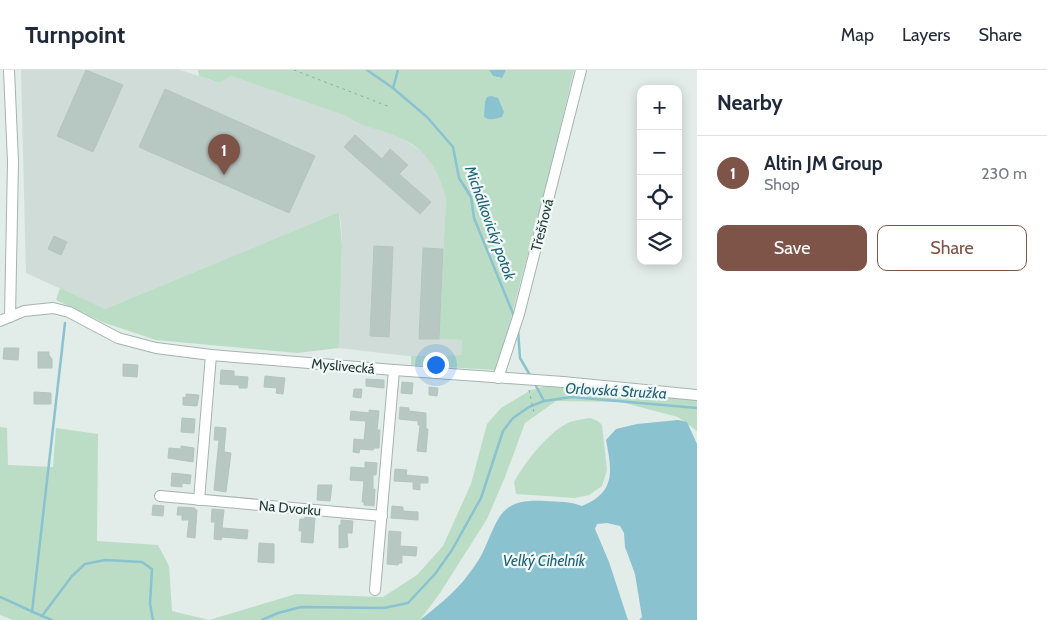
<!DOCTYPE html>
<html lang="en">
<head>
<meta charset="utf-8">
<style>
  body { margin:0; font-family:Cabin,sans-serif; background:#f2f2f3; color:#1f2937 }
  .controls { position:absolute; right:15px; top:15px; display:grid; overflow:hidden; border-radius:10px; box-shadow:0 2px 12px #0003 }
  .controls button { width:45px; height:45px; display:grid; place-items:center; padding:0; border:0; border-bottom:1px solid #e0e1e3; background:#fff; color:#1f2937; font:25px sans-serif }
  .you { position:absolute; left:435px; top:294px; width:18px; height:18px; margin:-12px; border:4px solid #fff; border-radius:50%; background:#1a73e8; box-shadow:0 0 0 8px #1a73e833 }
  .badge { display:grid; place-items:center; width:32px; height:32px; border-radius:50%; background:#7d5447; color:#fff; font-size:16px; font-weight:700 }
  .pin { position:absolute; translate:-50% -41px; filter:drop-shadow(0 1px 2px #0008) }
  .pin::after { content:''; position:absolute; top:26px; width:18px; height:15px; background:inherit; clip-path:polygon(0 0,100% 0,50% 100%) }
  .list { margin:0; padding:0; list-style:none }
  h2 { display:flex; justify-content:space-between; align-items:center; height:65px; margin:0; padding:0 20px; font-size:21px }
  h2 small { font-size:16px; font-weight:400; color:#747a83 }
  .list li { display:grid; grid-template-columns:32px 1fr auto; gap:15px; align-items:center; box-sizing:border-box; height:75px; padding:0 20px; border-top:1px solid #e0e1e3 }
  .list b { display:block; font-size:19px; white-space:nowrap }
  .list p { margin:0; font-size:16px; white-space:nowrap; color:#747a83 }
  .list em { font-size:16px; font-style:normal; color:#747a83 }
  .actions { display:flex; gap:10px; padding:15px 20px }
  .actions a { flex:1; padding:11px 0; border:1px solid #7d5447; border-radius:10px; text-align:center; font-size:18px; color:#7d5447 }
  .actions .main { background:#7d5447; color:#fff }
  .icon { flex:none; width:28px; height:28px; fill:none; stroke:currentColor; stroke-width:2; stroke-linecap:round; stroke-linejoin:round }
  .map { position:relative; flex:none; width:697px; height:550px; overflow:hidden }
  header { display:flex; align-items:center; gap:30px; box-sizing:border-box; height:70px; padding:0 25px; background:#fff; border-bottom:1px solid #e0e1e3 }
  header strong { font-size:24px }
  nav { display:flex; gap:28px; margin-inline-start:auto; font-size:18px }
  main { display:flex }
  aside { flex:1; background:#fff }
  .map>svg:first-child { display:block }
  .built { fill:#d0dcd7 }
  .green { fill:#bbddc6 }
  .water { fill:#8ac2d0 }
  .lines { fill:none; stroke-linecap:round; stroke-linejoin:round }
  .stream { stroke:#8ac2d0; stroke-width:2.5 }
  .building { fill:#b7c7c1; stroke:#b4c5bf }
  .minor-casing { stroke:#a5b4af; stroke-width:12 }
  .path { stroke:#82afa4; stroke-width:1; stroke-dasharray:2.5 4; stroke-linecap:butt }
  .minor { stroke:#fff; stroke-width:10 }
  .labels { text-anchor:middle; stroke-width:4.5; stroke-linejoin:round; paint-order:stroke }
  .street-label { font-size:14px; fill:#223d37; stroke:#f2f8f6 }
  .water-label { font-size:15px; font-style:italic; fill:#1d6378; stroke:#f2f8f6 }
</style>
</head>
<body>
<header>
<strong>Turnpoint</strong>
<nav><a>Map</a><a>Layers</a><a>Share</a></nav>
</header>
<main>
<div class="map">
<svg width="697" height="550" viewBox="0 0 697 550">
  <rect width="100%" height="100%" fill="#e2ece8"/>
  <polygon class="built" points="21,0 180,0 220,13 231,6 346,46 354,52 399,66 422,82 431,90 442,112 446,128 439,269 462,270 461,285 407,286 339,278 342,175 341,154 339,142 105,239 26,203"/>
  <g class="green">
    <path d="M198,0H489L493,6L501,8L506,0H574L544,125L523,202L508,260L495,300L411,295V286L461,285L462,270L439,269L446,128C436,90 419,72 382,61C369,57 356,54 346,46L231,6L220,13L199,6Z"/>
    <polygon points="339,142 342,175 339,278 297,283 156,270 102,252 56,230 60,218 105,239"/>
    <polygon points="547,316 697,330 697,361 678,347 621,332 556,331 525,353 505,407 487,449 440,523 420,550 13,550 0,545 0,357 7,358 8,395 53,397 56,358 98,364 97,471 158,475 169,496 172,541 209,550 296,524 383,527 417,505 443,476 471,414 487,354 501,338 531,320"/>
    <path d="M590,348L598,351L602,355L607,400L602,416L589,425L575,428L516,424L514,412C525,392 549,361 570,352C576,350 583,349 590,348Z"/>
  </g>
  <g class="water">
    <polygon points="489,0 506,0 502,8 493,6"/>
    <path d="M491,26L498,28L504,42L502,47C495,49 490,51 484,47L485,32L487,27Z"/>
    <path d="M678,350L687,352L697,374V550H639L642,547L635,504L625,477L624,463L620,456L607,453L597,454L595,459L609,492L628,550H420C435,538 453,524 465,509C471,501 478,492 482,484C499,449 498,428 545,431C557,432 570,431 582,436C616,422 612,401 606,370L616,359L637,354Z"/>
  </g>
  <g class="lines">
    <g class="stream">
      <polyline points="367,0 393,18"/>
      <polyline points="398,0 393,18 427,47 453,77 459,108 471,127 474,148 514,246"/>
      <polyline points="518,260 520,288 531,307"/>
      <polyline points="535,314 544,331"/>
      <polyline points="0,527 42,546 72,506 85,494 105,490 142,492 152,499 150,534 153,550"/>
      <polyline points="32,542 65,253"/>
      <polyline points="42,546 52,550"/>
      <polyline points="262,550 278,543 301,537 384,538 408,533 435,504 452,480 481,428 503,361 513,348 529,337 544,331 572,327 697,338"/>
    </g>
  </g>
  <g class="building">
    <polygon points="86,0 123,15 93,82 57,66"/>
    <polygon points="165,19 315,86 289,143 139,77"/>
    <polygon points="355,65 382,89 390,79 408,95 399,104 431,132 420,144 344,77"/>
    <polygon points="54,166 67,172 61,185 48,179"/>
    <polygon points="374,176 393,177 389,267 370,266"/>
    <polygon points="423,178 443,179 439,269 419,269"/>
    <polygon points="4,278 19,278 18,290 3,289"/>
    <polygon points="38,282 49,282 49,285 52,289 52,298 38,298"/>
    <polygon points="123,294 138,295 137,307 123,306"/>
    <polygon points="221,300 234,301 234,306 248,307 247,318 239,318 239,315 220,314"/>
    <polygon points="265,306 285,308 283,324 276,323 277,318 264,317"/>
    <polygon points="366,309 384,310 384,318 366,316"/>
    <polygon points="402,312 413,313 412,324 401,323"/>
    <polygon points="429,317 438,318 437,326 429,325"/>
    <polygon points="354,319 362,319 361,328 353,327"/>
    <polygon points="34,322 51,323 51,334 34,334"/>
    <polygon points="186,324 199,325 197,336 183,335 183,327 186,328"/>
    <polygon points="400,337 409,338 409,341 426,343 426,359 428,359 426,382 417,381 420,355 418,355 418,351 399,349"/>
    <polygon points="369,340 379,341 377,360 380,360 379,378 374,378 373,380 360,379 359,383 353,382 354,369 364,370 366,351 350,350 351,341 369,343"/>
    <polygon points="182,348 195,349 194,363 181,362"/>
    <polygon points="215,357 226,358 224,382 231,383 226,422 214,420 219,370 214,370"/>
    <polygon points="181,376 194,378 193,392 168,388 169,378 181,379"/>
    <polygon points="365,392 377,393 376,405 373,405 373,419 375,419 374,436 364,435 364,432 362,432 364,411 350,410 351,397 365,398"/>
    <polygon points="395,399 407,400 406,405 428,407 428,413 420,413 420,420 413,419 413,412 394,411"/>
    <polygon points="172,403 191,405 190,414 182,413 182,417 171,416"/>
    <polygon points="318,415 332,415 330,431 317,430"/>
    <polygon points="153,435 164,436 163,446 152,445"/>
    <polygon points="392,436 403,437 403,441 418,442 418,450 391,448"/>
    <polygon points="178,437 195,438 195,440 197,440 195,468 187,467 189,450 182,450 182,445 177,445"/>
    <polygon points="212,439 224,440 222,458 248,460 247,469 222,467 221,470 214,469 215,452 211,452"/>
    <polygon points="305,447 315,448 313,473 301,472 302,461 299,461 300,449 305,449"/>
    <polygon points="341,450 353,451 352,463 347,463 348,477 339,478 339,455 341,455"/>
    <polygon points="389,461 401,462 400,476 417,477 416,486 402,485 402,493 399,493 398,495 387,494"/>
    <polygon points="259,473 274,474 274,493 258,492"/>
  </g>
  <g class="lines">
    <defs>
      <g id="minor">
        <polyline points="9,0 13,92 10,247"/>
        <polyline points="0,251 24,241 53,238 69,242 118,268 156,278 211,285 394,300 563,312 697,325"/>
        <polyline points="498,308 519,244 581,0"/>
        <polyline points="160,426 382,446"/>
        <polyline points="199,430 211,285"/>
        <polyline points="375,520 394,300"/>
      </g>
    </defs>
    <use href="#minor" class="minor-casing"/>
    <g class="path">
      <polyline points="294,0 390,37"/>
      <polyline points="529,320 534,343"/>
    </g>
    <use href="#minor" class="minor"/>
  </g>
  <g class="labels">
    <g class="street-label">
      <text transform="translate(542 155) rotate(-76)" y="5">Třešňová</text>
      <text transform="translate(343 296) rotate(5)" y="5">Myslivecká</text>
      <text transform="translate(290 438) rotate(5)" y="5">Na Dvorku</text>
    </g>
    <g class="water-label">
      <text transform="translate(490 153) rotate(70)" y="5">Michálkovický potok</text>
      <text transform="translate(616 321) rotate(3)" y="5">Orlovská Stružka</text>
      <text x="544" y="496">Velký Cihelník</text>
    </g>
  </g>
</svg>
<div class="controls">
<button>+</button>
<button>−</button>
<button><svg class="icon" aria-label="locate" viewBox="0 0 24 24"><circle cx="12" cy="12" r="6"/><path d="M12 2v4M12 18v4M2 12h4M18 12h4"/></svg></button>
<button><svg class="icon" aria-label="layers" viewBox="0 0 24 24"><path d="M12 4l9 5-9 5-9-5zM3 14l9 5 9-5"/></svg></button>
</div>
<div class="you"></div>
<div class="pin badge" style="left:224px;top:105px">1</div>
</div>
<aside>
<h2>Nearby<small></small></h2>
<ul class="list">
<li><span class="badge">1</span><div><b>Altin JM Group</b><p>Shop</p></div><em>230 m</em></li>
</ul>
<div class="actions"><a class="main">Save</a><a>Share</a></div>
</aside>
</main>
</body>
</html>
